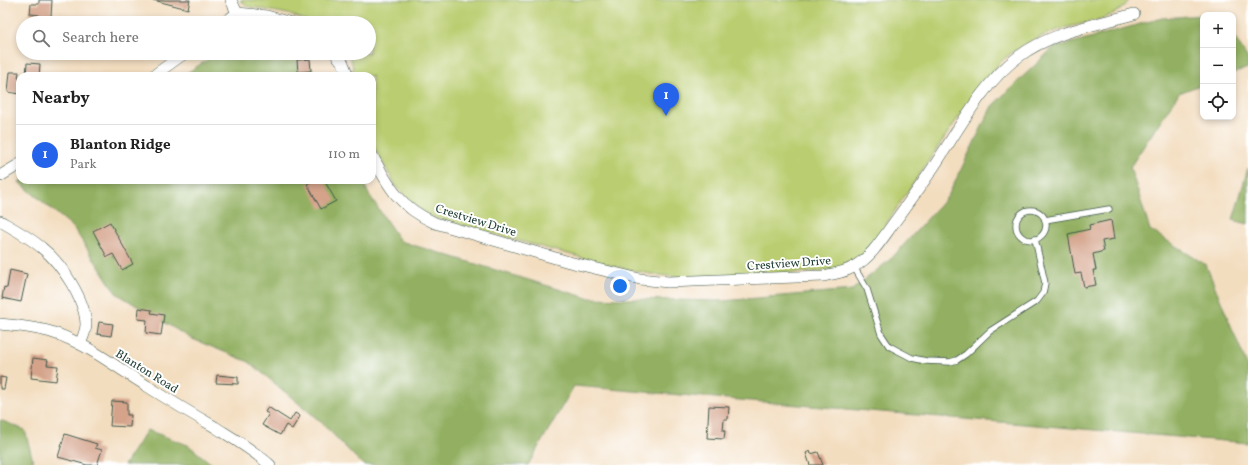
<!DOCTYPE html>
<html lang="en">
<head>
<meta charset="utf-8">
<style>
  body { margin:0; font-family:Vollkorn,serif; background:#f6f6f6; color:#222 }
  .controls { position:absolute; right:12px; top:12px; display:grid; overflow:hidden; border-radius:8px; box-shadow:0 2px 6px #0003 }
  .controls button { width:36px; height:36px; display:grid; place-items:center; padding:0; border:0; border-bottom:1px solid #e0e0e0; background:#fff; color:#222; font:20px sans-serif }
  .you { position:absolute; left:620px; top:286px; width:14px; height:14px; margin:-10px; border:3px solid #fff; border-radius:50%; background:#1a73e8; box-shadow:0 0 0 6px #1a73e833 }
  .badge { display:grid; place-items:center; width:26px; height:26px; border-radius:50%; background:#2563eb; color:#fff; font-size:13px; font-weight:700 }
  .pin { position:absolute; translate:-50% -33px; filter:drop-shadow(0 1px 2px #0008) }
  .pin::after { content:''; position:absolute; top:21px; width:14px; height:12px; background:inherit; clip-path:polygon(0 0,100% 0,50% 100%) }
  .list { margin:0; padding:0; list-style:none }
  h2 { display:flex; justify-content:space-between; align-items:center; height:52px; margin:0; padding:0 16px; font-size:17px }
  h2 small { font-size:13px; font-weight:400; color:#767676 }
  .list li { display:grid; grid-template-columns:26px 1fr auto; gap:12px; align-items:center; box-sizing:border-box; height:60px; padding:0 16px; border-top:1px solid #e0e0e0 }
  .list b { display:block; font-size:15px; white-space:nowrap }
  .list p { margin:0; font-size:13px; white-space:nowrap; color:#767676 }
  .list em { font-size:13px; font-style:normal; color:#767676 }
  .icon { flex:none; width:22px; height:22px; fill:none; stroke:currentColor; stroke-width:2; stroke-linecap:round; stroke-linejoin:round }
  .map { position:relative; flex:none; width:1248px; height:465px; overflow:hidden }
  .search { position:absolute; background:#fff; box-shadow:0 2px 6px #0003; left:16px; top:16px; width:360px; height:44px; display:flex; align-items:center; gap:10px; box-sizing:border-box; padding:0 14px; border-radius:22px; color:#767676; font-size:15px }
  .panel { position:absolute; background:#fff; box-shadow:0 2px 6px #0003; left:16px; top:72px; width:360px; height:112px; border-radius:12px }
  .map>svg:first-child { display:block }
  .green { fill:#bacd70; stroke:#6c8552 }
  .forest { fill:#93b062; stroke:#59764b }
  .building { fill:#d4a38a }
  .lines { fill:none; stroke-linecap:round; stroke-linejoin:round }
  .service-casing { stroke:#3f5549; stroke-width:7 }
  .minor-casing { stroke:#3f5549; stroke-width:12 }
  .service { stroke:#fff; stroke-width:5.5 }
  .minor { stroke:#fff; stroke-width:11 }
  .labels { text-anchor:middle; stroke-width:4; stroke-linejoin:round; paint-order:stroke }
  .street-label { font-size:12px; fill:#1f3d34; stroke:#fff }
</style>
</head>
<body>
<div class="map">
<svg width="1248" height="465" viewBox="0 0 1248 465">
  <rect width="100%" height="100%" fill="#fff"/>
  <filter id="ink" filterUnits="userSpaceOnUse"><feTurbulence type="fractalNoise" baseFrequency=".025" numOctaves="2"/><feDisplacementMap in="SourceGraphic" scale="8" xChannelSelector="R" yChannelSelector="G"/><feConvolveMatrix kernelMatrix="1 2 1 2 8 2 1 2 1" color-interpolation-filters="sRGB"/></filter>
  <filter id="wash" filterUnits="userSpaceOnUse"><feTurbulence type="fractalNoise" baseFrequency=".012" numOctaves="4" result="noise"/><feDisplacementMap in="SourceGraphic" scale="16" xChannelSelector="R" yChannelSelector="G"/><feGaussianBlur stdDeviation="0.9" result="paint"/><feColorMatrix in="noise" values="0 0 0 0 0 0 0 0 0 0 0 0 0 0 0 0 0 1.4 0 .05"/><feComposite in="paint" operator="in"/></filter>
  <g filter="url(#wash)">
    <rect width="100%" height="100%" fill="#f3ddbf"/>
    <path class="green" d="M240,0H1129C1118,20 1078,23 1058,30C1038,37 1012,49 998,65C965,106 936,150 906,194C893,212 870,255 850,265C840,270 826,270 815,272L676,277L651,274L617,267L441,220L423,213L407,198L395,184L377,153L372,140V76H355L351,59L345,53H369V23H310L306,20L288,14L246,6Z"/>
    <g class="forest">
      <polygon points="1203,15 1203,84 1179,93 1130,167 1150,230 1206,265 1248,367 1248,443 574,386 528,465 363,465 321,422 249,362 190,338 116,293 73,227 19,182 22,180 363,180 368,193 400,241 588,298 722,301 852,290 892,258 948,196 992,106 1053,48 1162,18"/>
      <polygon points="1233,35 1248,59 1248,68 1233,73"/>
      <polygon points="218,53 295,53 320,76 182,76"/>
      <polygon points="1248,168 1248,224 1233,220"/>
      <polygon points="0,420 25,430 34,465 0,465"/>
      <polygon points="147,430 188,445 213,465 124,465"/>
    </g>
    <g id="blocks">
      <g class="building">
        <polygon points="39,0 52,0 51,16 49,16 49,23 39,23 39,15 30,14 31,4 39,4"/>
        <polygon points="153,0 190,0 188,9"/>
        <polygon points="310,59 311,71 298,72 297,60"/>
        <polygon points="27,63 40,64 39,76 26,76"/>
        <polygon points="10,72 19,72 18,78 20,78 20,94 8,92"/>
        <polygon points="314,180 324,180 336,201 321,209 307,184"/>
        <polygon points="1111,220 1114,239 1102,241 1104,251 1093,254 1096,270 1093,270 1096,285 1084,287 1081,273 1075,274 1068,234 1090,229 1089,225"/>
        <polygon points="110,222 133,264 122,270 113,254 107,257 93,231"/>
        <polygon points="10,270 27,274 21,302 2,298 4,287 7,288"/>
        <polygon points="139,308 152,310 151,313 164,315 161,335 146,333 147,320 138,319"/>
        <polygon points="99,322 113,324 111,336 97,334"/>
        <polygon points="33,358 48,360 47,365 58,366 56,381 31,378"/>
        <polygon points="217,375 238,377 238,384 216,383"/>
        <polygon points="0,377 6,378 4,389 0,389"/>
        <polygon points="112,401 127,402 127,415 131,415 130,427 110,426"/>
        <polygon points="709,406 729,407 728,419 724,419 723,431 725,431 724,439 707,438"/>
        <polygon points="268,407 290,421 295,413 300,416 292,429 286,425 280,435 262,425 269,414 265,412"/>
        <polygon points="65,434 97,444 95,448 102,450 97,465 87,465 58,457"/>
        <polygon points="810,451 811,454 818,452 823,465 810,465 806,453"/>
      </g>
    </g>
  </g>
  <g filter="url(#ink)">
    <use href="#blocks" fill-opacity="0" stroke="#3f5549" stroke-width="1"/>
    <g class="lines">
      <defs>
        <g id="service">
          <circle cx="1031" cy="225" r="15"/>
          <polyline points="1045,220 1109,209"/>
          <polyline points="854,267 867,289 881,334 889,346 912,358 926,361 950,362 957,360 966,354 990,331 1037,301 1043,293 1045,283 1035,239"/>
        </g>
        <g id="minor">
          <polyline points="231,0 237,13"/>
          <polyline points="237,13 267,16 291,23"/>
          <polyline points="224,23 237,13"/>
          <polyline points="335,53 343,63 348,76"/>
          <polyline points="153,76 185,53"/>
          <path d="M372,155C389,188 400,207 435,223L569,262L640,279L668,282L823,276C834,274 846,272 855,266C872,256 882,239 893,224C910,201 927,178 942,154C964,120 985,82 1018,57C1051,32 1095,25 1134,14"/>
          <polyline points="0,176 20,164"/>
          <path d="M0,221C14,229 29,237 42,248C61,263 85,299 86,324C86,331 83,337 80,344"/>
          <path d="M0,324C18,326 37,327 54,333C88,344 117,368 147,386C169,400 192,414 215,427C234,439 253,450 270,465"/>
        </g>
      </defs>
      <use href="#service" class="service-casing"/>
      <use href="#minor" class="minor-casing"/>
      <use href="#service" class="service"/>
      <use href="#minor" class="minor"/>
    </g>
  </g>
  <g class="labels">
    <g class="street-label">
      <text transform="translate(476 220) rotate(17)" y="4">Crestview Drive</text>
      <text transform="translate(789 263) rotate(-4)" y="4">Crestview Drive</text>
      <text transform="translate(147 371) rotate(32)" y="4">Blanton Road</text>
    </g>
  </g>
</svg>
<div class="controls">
<button>+</button>
<button>−</button>
<button><svg class="icon" aria-label="locate" viewBox="0 0 24 24"><circle cx="12" cy="12" r="6"/><path d="M12 2v4M12 18v4M2 12h4M18 12h4"/></svg></button>
</div>
<div class="you"></div>
<div class="pin badge" style="left:666px;top:116px">1</div>
<div class="search"><svg class="icon" aria-label="search" viewBox="0 0 24 24"><circle cx="10" cy="10" r="6"/><path d="M15 15l6 6"/></svg>Search here</div>
<section class="panel">
<h2>Nearby<small></small></h2>
<ul class="list">
<li><span class="badge">1</span><div><b>Blanton Ridge</b><p>Park</p></div><em>110 m</em></li>
</ul>
</section>
</div>
</body>
</html>
